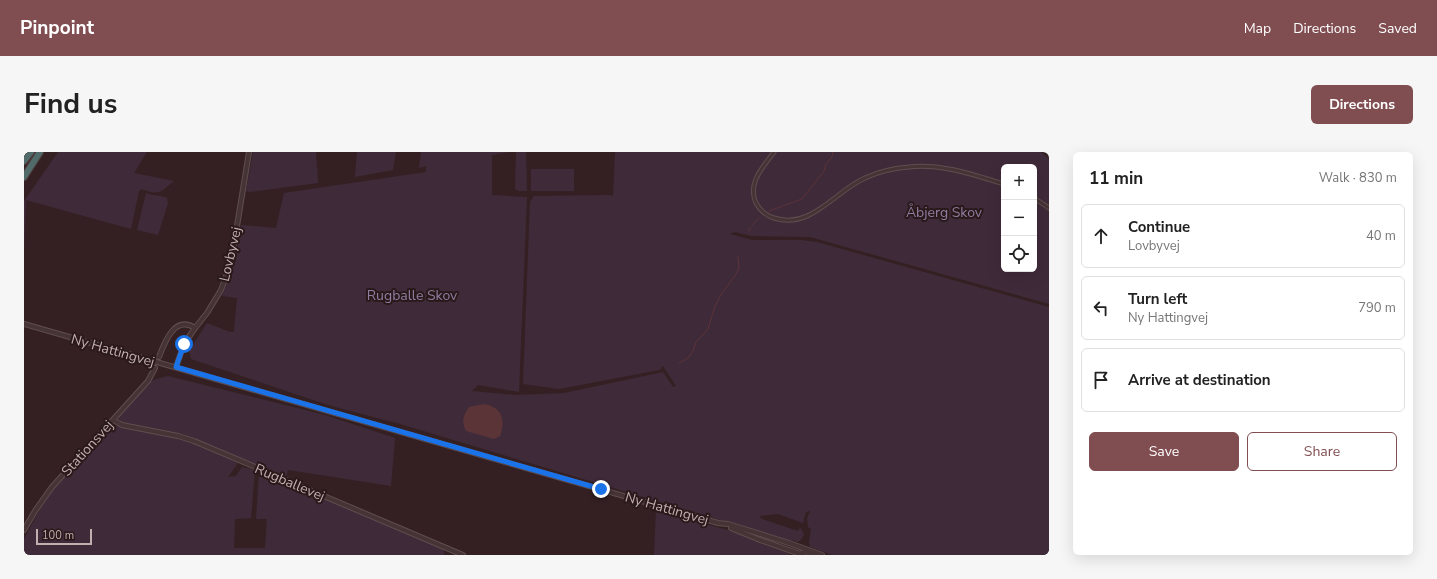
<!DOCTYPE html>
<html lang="en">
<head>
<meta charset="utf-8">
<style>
  body { margin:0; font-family:"Nunito Sans",sans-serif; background:#f6f6f6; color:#222 }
  .controls { position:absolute; right:12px; top:12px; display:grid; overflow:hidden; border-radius:6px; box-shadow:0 4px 16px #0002 }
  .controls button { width:36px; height:36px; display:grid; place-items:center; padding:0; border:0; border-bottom:1px solid #e0e0e0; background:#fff; color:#222; font:20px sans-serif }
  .scale { position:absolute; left:12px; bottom:10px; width:56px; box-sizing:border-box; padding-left:4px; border:2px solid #c2adaf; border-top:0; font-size:11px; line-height:14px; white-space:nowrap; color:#c2adaf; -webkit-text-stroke:3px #2a191a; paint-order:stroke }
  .stop { position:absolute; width:12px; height:12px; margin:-9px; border:3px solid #1a73e8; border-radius:50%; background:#fff }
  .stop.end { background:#1a73e8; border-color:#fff; box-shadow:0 1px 4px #0008 }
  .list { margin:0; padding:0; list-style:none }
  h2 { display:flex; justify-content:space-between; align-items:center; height:52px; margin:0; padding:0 16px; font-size:17px }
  h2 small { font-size:13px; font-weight:400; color:#767676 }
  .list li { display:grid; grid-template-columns:26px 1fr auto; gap:12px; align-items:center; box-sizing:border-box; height:64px; margin:0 8px 8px; padding:0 8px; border:1px solid #e0e0e0; border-radius:6px }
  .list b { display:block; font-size:15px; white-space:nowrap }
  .list p { margin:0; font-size:13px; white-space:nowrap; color:#767676 }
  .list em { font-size:13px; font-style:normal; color:#767676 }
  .actions { display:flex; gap:8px; padding:12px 16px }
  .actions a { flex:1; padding:9px 0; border:1px solid #804d51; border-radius:6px; text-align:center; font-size:14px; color:#804d51 }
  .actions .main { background:#804d51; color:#fff }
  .icon { flex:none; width:22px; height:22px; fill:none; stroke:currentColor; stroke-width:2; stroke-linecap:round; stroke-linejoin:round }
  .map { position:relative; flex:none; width:1025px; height:403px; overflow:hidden; border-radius:6px }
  header { display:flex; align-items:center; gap:24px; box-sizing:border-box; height:56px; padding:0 20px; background:#804d51; color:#fff }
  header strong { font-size:19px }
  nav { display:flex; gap:22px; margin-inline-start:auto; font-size:14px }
  .intro { display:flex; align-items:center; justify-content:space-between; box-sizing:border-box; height:96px; padding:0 24px }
  h1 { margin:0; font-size:28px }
  .button { padding:10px 18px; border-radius:6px; background:#804d51; color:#fff; font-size:14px; font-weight:700 }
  main { display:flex; gap:24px; padding:0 24px }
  aside { flex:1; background:#fff; border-radius:6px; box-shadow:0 4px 16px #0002 }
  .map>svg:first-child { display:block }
  .green { fill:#3f2a39; fill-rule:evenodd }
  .water { fill:#5b3438 }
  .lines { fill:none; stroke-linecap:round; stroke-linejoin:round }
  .stream { stroke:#5b3438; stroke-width:1 }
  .minor-casing { stroke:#604e4f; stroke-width:5 }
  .tertiary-casing { stroke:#604e4f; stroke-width:6 }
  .motorway-casing { stroke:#4d3b3c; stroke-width:8 }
  .minor { stroke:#453335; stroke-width:3 }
  .tertiary { stroke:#453335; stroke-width:4 }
  .motorway { stroke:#506b69; stroke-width:6 }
  .route { stroke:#1a73e8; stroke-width:5 }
  .labels { text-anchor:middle; stroke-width:4; stroke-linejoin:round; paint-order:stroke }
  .park-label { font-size:14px; fill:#907da2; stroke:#2a191a }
  .street-label { font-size:14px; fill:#c2adaf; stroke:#2a191a }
</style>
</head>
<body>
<header>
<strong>Pinpoint</strong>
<nav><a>Map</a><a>Directions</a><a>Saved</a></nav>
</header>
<div class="intro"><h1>Find us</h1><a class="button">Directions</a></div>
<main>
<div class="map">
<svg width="1025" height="403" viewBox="0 0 1025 403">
  <rect width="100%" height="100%" fill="#342022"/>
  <g class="green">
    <path d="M34,0H123L110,21L150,29C137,40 135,44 118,37L115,39L107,77L2,48L0,99V49Z"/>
    <polygon points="229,0 292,0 294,31 226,40 222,39"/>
    <polygon points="333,0 372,0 369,18 331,25"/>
    <path d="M397,0H485L468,3V43L503,45L495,240L454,233L448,239L493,243L540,241L639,220L649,235L652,234L639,214L636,218L535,237L499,232L506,50L510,44L584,43L589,44L591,1L592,0H1017L1025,7V152L786,85L728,84L711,80L706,82L728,88H777L793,90L1025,155V403H808L786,395L785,390L787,377L784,375L783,367L786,359L782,360L779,371L754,362L735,364L738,367L774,379L776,376L778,378L780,383L776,389L772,390L769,388L766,389L376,272L304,253L167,207L165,199L183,171L206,180H210L213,146L198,144L211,111L217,73L252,76L260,41L402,20V14L395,16ZM980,15H1010V117H980Z"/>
    <polygon points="492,0 502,0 503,39 495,39 491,37"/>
    <rect x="507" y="17" width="43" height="22"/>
    <path d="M122,41C129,44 137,43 143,46L144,51L134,83L113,78Z"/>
    <polygon points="144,224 301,263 371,286 367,334 264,318 262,325 169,287 96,270 94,264 129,228"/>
    <polygon points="88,273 166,289 214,311 204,325 212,324 218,315 231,318 227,366 211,367 210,396 241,396 243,367 232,367 235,320 420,397 420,403 0,403 0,387 15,359 31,335"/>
    <polygon points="632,359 715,381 728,388 764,401 766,403 630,403"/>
  </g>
  <path class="water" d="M460,252C478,255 482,268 476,284L470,287L442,279C437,269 439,264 445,255Z"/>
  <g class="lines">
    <g class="stream">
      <polyline points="745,59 778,47 800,19 802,12 808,5 809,0"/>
      <polyline points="728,73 735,66"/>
      <polyline points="725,79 725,77 727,76"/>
      <polyline points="655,211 664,206 669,199 672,190 684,177 691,154 698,141 711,124 715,116 714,105"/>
    </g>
    <defs>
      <g id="minor">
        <path d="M750,0C739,15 723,31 732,51C736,58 743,64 750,66C787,78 811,39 841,26C854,20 870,16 885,15C916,11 950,23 980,32"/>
        <polyline points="1010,46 1025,56"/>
      </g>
      <g id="tertiary">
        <polyline points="0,172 694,371 704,372 765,391 798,403"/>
        <path d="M135,205C141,189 151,163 171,176"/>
        <polyline points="152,215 160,192 171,176 183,161 197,138 204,119 209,99 225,0"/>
        <polyline points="89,268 98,273 154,284 170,289 439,403"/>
        <polyline points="707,376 736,388 779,403"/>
        <polyline points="0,378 11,359 28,335 124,229 131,216"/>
        <polyline points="775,402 781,400 789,403"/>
      </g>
      <g id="motorway">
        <polyline points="0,9 7,0"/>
        <polyline points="0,25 16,0"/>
      </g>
    </defs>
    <use href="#minor" class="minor-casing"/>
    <use href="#tertiary" class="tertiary-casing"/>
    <use href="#motorway" class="motorway-casing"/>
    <use href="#minor" class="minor"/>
    <use href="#tertiary" class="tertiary"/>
    <use href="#motorway" class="motorway"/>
  </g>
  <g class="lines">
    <polyline class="route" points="160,192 152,215 577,337"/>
  </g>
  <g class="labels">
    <g class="park-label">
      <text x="920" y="65">Åbjerg Skov</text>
      <text x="388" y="148">Rugballe Skov</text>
    </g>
    <g class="street-label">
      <text transform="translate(206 102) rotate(-77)" y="5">Lovbyvej</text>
      <text transform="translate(89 198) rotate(16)" y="5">Ny Hattingvej</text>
      <text transform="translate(63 296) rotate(-48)" y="5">Stationsvej</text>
      <text transform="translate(266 330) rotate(23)" y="5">Rugballevej</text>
      <text transform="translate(643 356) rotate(16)" y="5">Ny Hattingvej</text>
    </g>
  </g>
</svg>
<div class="controls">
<button>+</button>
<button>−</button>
<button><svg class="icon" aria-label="locate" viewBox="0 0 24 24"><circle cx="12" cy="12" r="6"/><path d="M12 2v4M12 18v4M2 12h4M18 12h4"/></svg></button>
</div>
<div class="scale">100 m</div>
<div class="stop" style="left:160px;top:192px"></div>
<div class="stop end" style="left:577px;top:337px"></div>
</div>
<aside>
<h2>11 min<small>Walk · 830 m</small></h2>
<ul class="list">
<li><svg class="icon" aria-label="ahead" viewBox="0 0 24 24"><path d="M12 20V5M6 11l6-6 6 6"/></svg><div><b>Continue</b><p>Lovbyvej</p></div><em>40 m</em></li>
<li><svg class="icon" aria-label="left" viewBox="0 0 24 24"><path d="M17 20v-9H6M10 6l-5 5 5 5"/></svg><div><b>Turn left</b><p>Ny Hattingvej</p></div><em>790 m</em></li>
<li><svg class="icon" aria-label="arrive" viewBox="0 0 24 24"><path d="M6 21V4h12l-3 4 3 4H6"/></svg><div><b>Arrive at destination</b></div></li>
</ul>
<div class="actions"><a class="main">Save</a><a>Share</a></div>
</aside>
</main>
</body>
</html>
